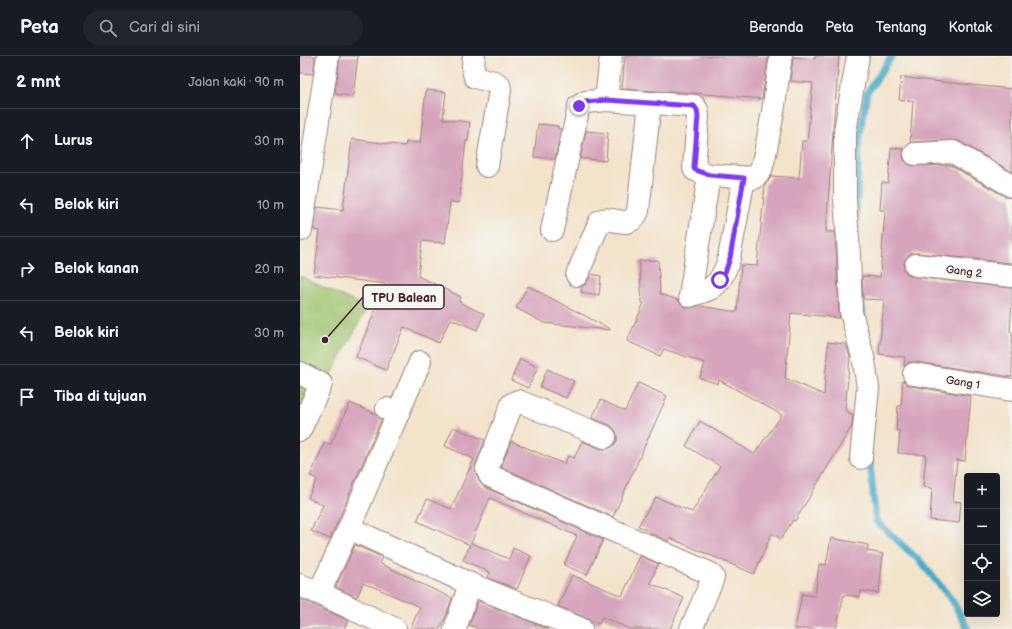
<!DOCTYPE html>
<html lang="id">
<head>
<meta charset="utf-8">
<style>
  body { margin:0; font-family:"Balsamiq Sans",sans-serif; background:#20242c; color:#f1f3f6 }
  .controls { position:absolute; right:12px; bottom:12px; display:grid; overflow:hidden; border-radius:4px; box-shadow:0 4px 16px #0002 }
  .controls button { width:36px; height:36px; display:grid; place-items:center; padding:0; border:0; border-bottom:1px solid #363941; background:#171b24; color:#f1f3f6; font:20px sans-serif }
  .stop { position:absolute; width:12px; height:12px; margin:-9px; border:3px solid #7c3aed; border-radius:50%; background:#fff }
  .stop.end { background:#7c3aed; border-color:#fff; box-shadow:0 1px 4px #0008 }
  .list { margin:0; padding:0; list-style:none }
  h2 { display:flex; justify-content:space-between; align-items:center; height:52px; margin:0; padding:0 16px; font-size:17px }
  h2 small { font-size:13px; font-weight:400; color:#9ea1a6 }
  .list li { display:grid; grid-template-columns:26px 1fr auto; gap:12px; align-items:center; box-sizing:border-box; height:64px; padding:0 16px; border-top:1px solid #363941 }
  .list b { display:block; font-size:15px; white-space:nowrap }
  .list em { font-size:13px; font-style:normal; color:#9ea1a6 }
  .icon { flex:none; width:22px; height:22px; fill:none; stroke:currentColor; stroke-width:2; stroke-linecap:round; stroke-linejoin:round }
  .map { position:relative; flex:none; width:712px; height:573px; overflow:hidden }
  header { display:flex; align-items:center; gap:24px; box-sizing:border-box; height:56px; padding:0 20px; background:#171b24; border-bottom:1px solid #363941 }
  header strong { font-size:19px }
  nav { display:flex; gap:22px; margin-inline-start:auto; font-size:14px }
  .search { width:280px; height:36px; background:#20242c; display:flex; align-items:center; gap:10px; box-sizing:border-box; padding:0 14px; border-radius:22px; color:#9ea1a6; font-size:15px }
  main { display:flex }
  aside { flex:1; background:#171b24 }
  .map>svg:first-child { display:block }
  .green { fill:#9ec36e; stroke:#74714c }
  .lines { fill:none; stroke-linecap:round; stroke-linejoin:round }
  .stream { stroke:#47aac7; stroke-width:7 }
  .building { fill:#d6a4bc }
  .street-casing { stroke:#9e817b; stroke-width:24 }
  .street { stroke:#fff; stroke-width:22 }
  .route { stroke:#7c3aed; stroke-width:5 }
  .labels { text-anchor:middle; stroke-width:3.5; stroke-linejoin:round; paint-order:stroke }
  .street-label { font-size:11px; fill:#4a1f2b; stroke:#f6f6f2 }
  .leader { fill:none; stroke:#4a1f2b; stroke-width:1.5 }
  .callout-dot { fill:#4a1f2b; stroke:#f6f6f2; stroke-width:1.5 }
  .callout { fill:#f6f6f2; stroke:#4a1f2b; stroke-width:1.5 }
  .callout-label { font-size:12px; text-anchor:middle; font-weight:bold; fill:#4a1f2b }
</style>
</head>
<body>
<header>
<strong>Peta</strong>
<div class="search"><svg class="icon" aria-label="search" viewBox="0 0 24 24"><circle cx="10" cy="10" r="6"/><path d="M15 15l6 6"/></svg>Cari di sini</div>
<nav><a>Beranda</a><a>Peta</a><a>Tentang</a><a>Kontak</a></nav>
</header>
<main>
<aside>
<h2>2 mnt<small>Jalan kaki · 90 m</small></h2>
<ul class="list">
<li><svg class="icon" aria-label="ahead" viewBox="0 0 24 24"><path d="M12 20V5M6 11l6-6 6 6"/></svg><div><b>Lurus</b></div><em>30 m</em></li>
<li><svg class="icon" aria-label="left" viewBox="0 0 24 24"><path d="M17 20v-9H6M10 6l-5 5 5 5"/></svg><div><b>Belok kiri</b></div><em>10 m</em></li>
<li><svg class="icon" aria-label="right" viewBox="0 0 24 24"><path d="M7 20v-9h11M14 6l5 5-5 5"/></svg><div><b>Belok kanan</b></div><em>20 m</em></li>
<li><svg class="icon" aria-label="left" viewBox="0 0 24 24"><path d="M17 20v-9H6M10 6l-5 5 5 5"/></svg><div><b>Belok kiri</b></div><em>30 m</em></li>
<li><svg class="icon" aria-label="arrive" viewBox="0 0 24 24"><path d="M6 21V4h12l-3 4 3 4H6"/></svg><div><b>Tiba di tujuan</b></div></li>
</ul>
</aside>
<div class="map">
<svg width="712" height="573" viewBox="0 0 712 573">
  <rect width="100%" height="100%" fill="#f6f6f2"/>
  <filter id="ink" filterUnits="userSpaceOnUse"><feTurbulence type="fractalNoise" baseFrequency=".025" numOctaves="2"/><feDisplacementMap in="SourceGraphic" scale="8" xChannelSelector="R" yChannelSelector="G"/><feConvolveMatrix kernelMatrix="1 2 1 2 8 2 1 2 1" color-interpolation-filters="sRGB"/></filter>
  <filter id="wash" filterUnits="userSpaceOnUse"><feTurbulence type="fractalNoise" baseFrequency=".012" numOctaves="4" result="noise"/><feDisplacementMap in="SourceGraphic" scale="16" xChannelSelector="R" yChannelSelector="G"/><feGaussianBlur stdDeviation="0.9" result="paint"/><feColorMatrix in="noise" values="0 0 0 0 0 0 0 0 0 0 0 0 0 0 0 0 0 1.4 0 .05"/><feComposite in="paint" operator="in"/></filter>
  <g filter="url(#wash)">
    <rect width="100%" height="100%" fill="#f3e3cb"/>
    <polygon class="green" points="0,220 67,252 30,321 22,316 0,361"/>
    <g class="lines">
      <g class="stream">
        <polyline points="556,161 559,83 567,37 592,0"/>
        <polyline points="561,241 563,265"/>
        <polyline points="569,398 576,465 620,505 652,544 668,573"/>
      </g>
    </g>
    <g id="blocks">
      <g class="building">
        <polygon points="0,0 15,0 13,18 0,17"/>
        <polygon points="40,0 58,0 53,40 35,38"/>
        <polygon points="325,0 468,0 462,43 371,35 371,36 322,33"/>
        <polygon points="515,0 539,0 533,75 526,176 535,176 539,256 540,262 491,257 485,322 524,339 528,286 546,288 550,301 545,354 553,359 552,370 495,465 493,464 481,483 472,477 454,518 370,482 369,485 350,477 351,476 338,470 356,441 392,456 420,410 386,390 400,365 454,398 482,359 419,324 418,328 400,322 405,307 364,293 360,300 327,285 344,247 342,247 339,205 358,204 360,238 378,244 383,250 389,252 400,250 437,256 441,209 457,210 465,129 472,120 499,122 502,85 507,85 513,27 490,25 493,1 515,3"/>
        <polygon points="601,21 632,25 712,33 712,116 659,85 652,84 614,86 610,87 613,45 599,44"/>
        <polygon points="126,34 146,36 143,63 170,66 168,85 166,85 159,147 150,146 145,187 122,185 118,220 161,241 159,246 184,258 177,274 151,263 150,265 149,265 139,287 104,271 86,314 56,301 86,228 14,219 20,175 14,174 17,151 43,154 52,83 105,90 106,86 120,87"/>
        <polygon points="238,68 258,70 258,73 261,73 255,103 234,101"/>
        <polygon points="286,75 308,77 306,105 280,102"/>
        <polygon points="591,92 604,93 603,99 604,104 610,109 616,110 650,109 706,141 712,142 712,207 617,197 611,197 606,201 604,208 604,214 608,219 615,221 712,232 712,246 710,276 712,276 712,321 616,306 609,306 604,310 605,301 579,298 584,244 563,243 562,220 580,221 585,154 580,154 582,126 588,127"/>
        <polygon points="291,218 301,220 299,239 281,236 282,230 285,229 288,224"/>
        <polygon points="228,230 310,273 310,274 244,267 216,252"/>
        <polygon points="220,303 238,311 228,332 211,324"/>
        <polygon points="247,313 274,325 266,342 240,331"/>
        <polygon points="603,324 606,328 612,330 671,340 665,405 657,404 653,445 661,446 659,467 630,464 632,432 623,431 626,399 598,397 600,375 596,374 598,350 601,350"/>
        <polygon points="338,327 367,340 313,461 201,411 211,385 264,408 268,400 274,402 282,385 301,393 307,393 312,391 317,385 317,379 315,374 310,369 292,362 301,344 325,355"/>
        <polygon points="50,347 76,358 78,361 81,364 30,483 11,475 23,449 8,442 17,423 10,420 25,386 31,388"/>
        <polygon points="153,371 185,384 175,409 176,418 179,425 184,431 303,484 287,519 264,509 277,480 190,442 171,487 209,503 213,492 231,500 217,533 188,522 190,516 163,504 170,489 117,465 127,443 151,453 174,403 145,390"/>
        <polygon points="531,482 568,489 567,495 583,498 579,537 561,535 560,541 544,539 536,573 495,573 502,538 515,540 519,508 526,509"/>
        <polygon points="55,489 82,501 79,507 113,523 113,524 152,542 146,560 140,573 110,573 120,551 69,529 69,530 63,527 57,541 36,531"/>
        <polygon points="340,500 358,508 350,527 384,542 370,573 330,573 302,561 299,568 258,550 272,519 322,540"/>
        <polygon points="0,543 48,564 44,573 0,573"/>
        <polygon points="178,545 248,573 179,573 169,569"/>
      </g>
    </g>
  </g>
  <g filter="url(#ink)">
    <use href="#blocks" fill-opacity="0" stroke="#9e817b" stroke-width="1"/>
    <g class="lines">
      <defs>
        <g id="street">
          <path d="M174,0C173,7 172,14 175,21L194,26L199,29L200,34L187,110"/>
          <polyline points="558,0 545,75 545,143 549,198 551,256 564,305 568,332 561,402"/>
          <polyline points="306,44 311,0"/>
          <polyline points="615,98 653,96 712,130"/>
          <path d="M409,119L390,240C396,237 406,236 411,232C421,226 426,213 429,202L444,122"/>
          <polyline points="1,174 28,0"/>
          <polyline points="252,174 279,50 286,46 306,44 394,50 397,54 398,60 394,112 395,114 409,119 454,122 461,114 465,98 473,56 481,0"/>
          <polyline points="616,209 712,220"/>
          <path d="M277,219L300,165C313,158 329,177 338,155L350,47"/>
          <polyline points="0,317 21,328 0,374"/>
          <polyline points="614,318 712,334"/>
          <polyline points="98,357 120,306"/>
          <polyline points="305,381 218,345 212,348 187,413 190,420 409,517 413,521 411,527 391,573"/>
          <polyline points="49,472 170,528 281,573"/>
          <polyline points="0,529 19,537 95,573"/>
          <polyline points="19,537 49,472 98,357 87,353"/>
          <polyline points="155,573 170,528"/>
        </g>
      </defs>
      <use href="#street" class="street-casing"/>
      <use href="#street" class="street"/>
    </g>
  </g>
  <g class="lines" filter="url(#ink)">
    <polyline class="route" points="279,50 286,46 306,44 394,50 397,54 398,60 394,112 395,114 410,119 444,122 430,202 426,214 420,224"/>
  </g>
  <g class="labels">
    <g class="street-label">
      <text transform="translate(664 215) rotate(7)" y="4">Gang 2</text>
      <text transform="translate(663 326) rotate(9)" y="4">Gang 1</text>
    </g>
  </g>
  <path class="leader" d="M25 284L63 241"/>
  <circle class="callout-dot" cx="25" cy="284" r="4"/>
  <rect class="callout" x="63" y="229" width="81" height="24" rx="4"/>
  <g class="callout-label">
    <text x="104" y="246">TPU Balean</text>
  </g>
</svg>
<div class="controls">
<button>+</button>
<button>−</button>
<button><svg class="icon" aria-label="locate" viewBox="0 0 24 24"><circle cx="12" cy="12" r="6"/><path d="M12 2v4M12 18v4M2 12h4M18 12h4"/></svg></button>
<button><svg class="icon" aria-label="layers" viewBox="0 0 24 24"><path d="M12 4l9 5-9 5-9-5zM3 14l9 5 9-5"/></svg></button>
</div>
<div class="stop" style="left:420px;top:224px"></div>
<div class="stop end" style="left:279px;top:50px"></div>
</div>
</main>
</body>
</html>
